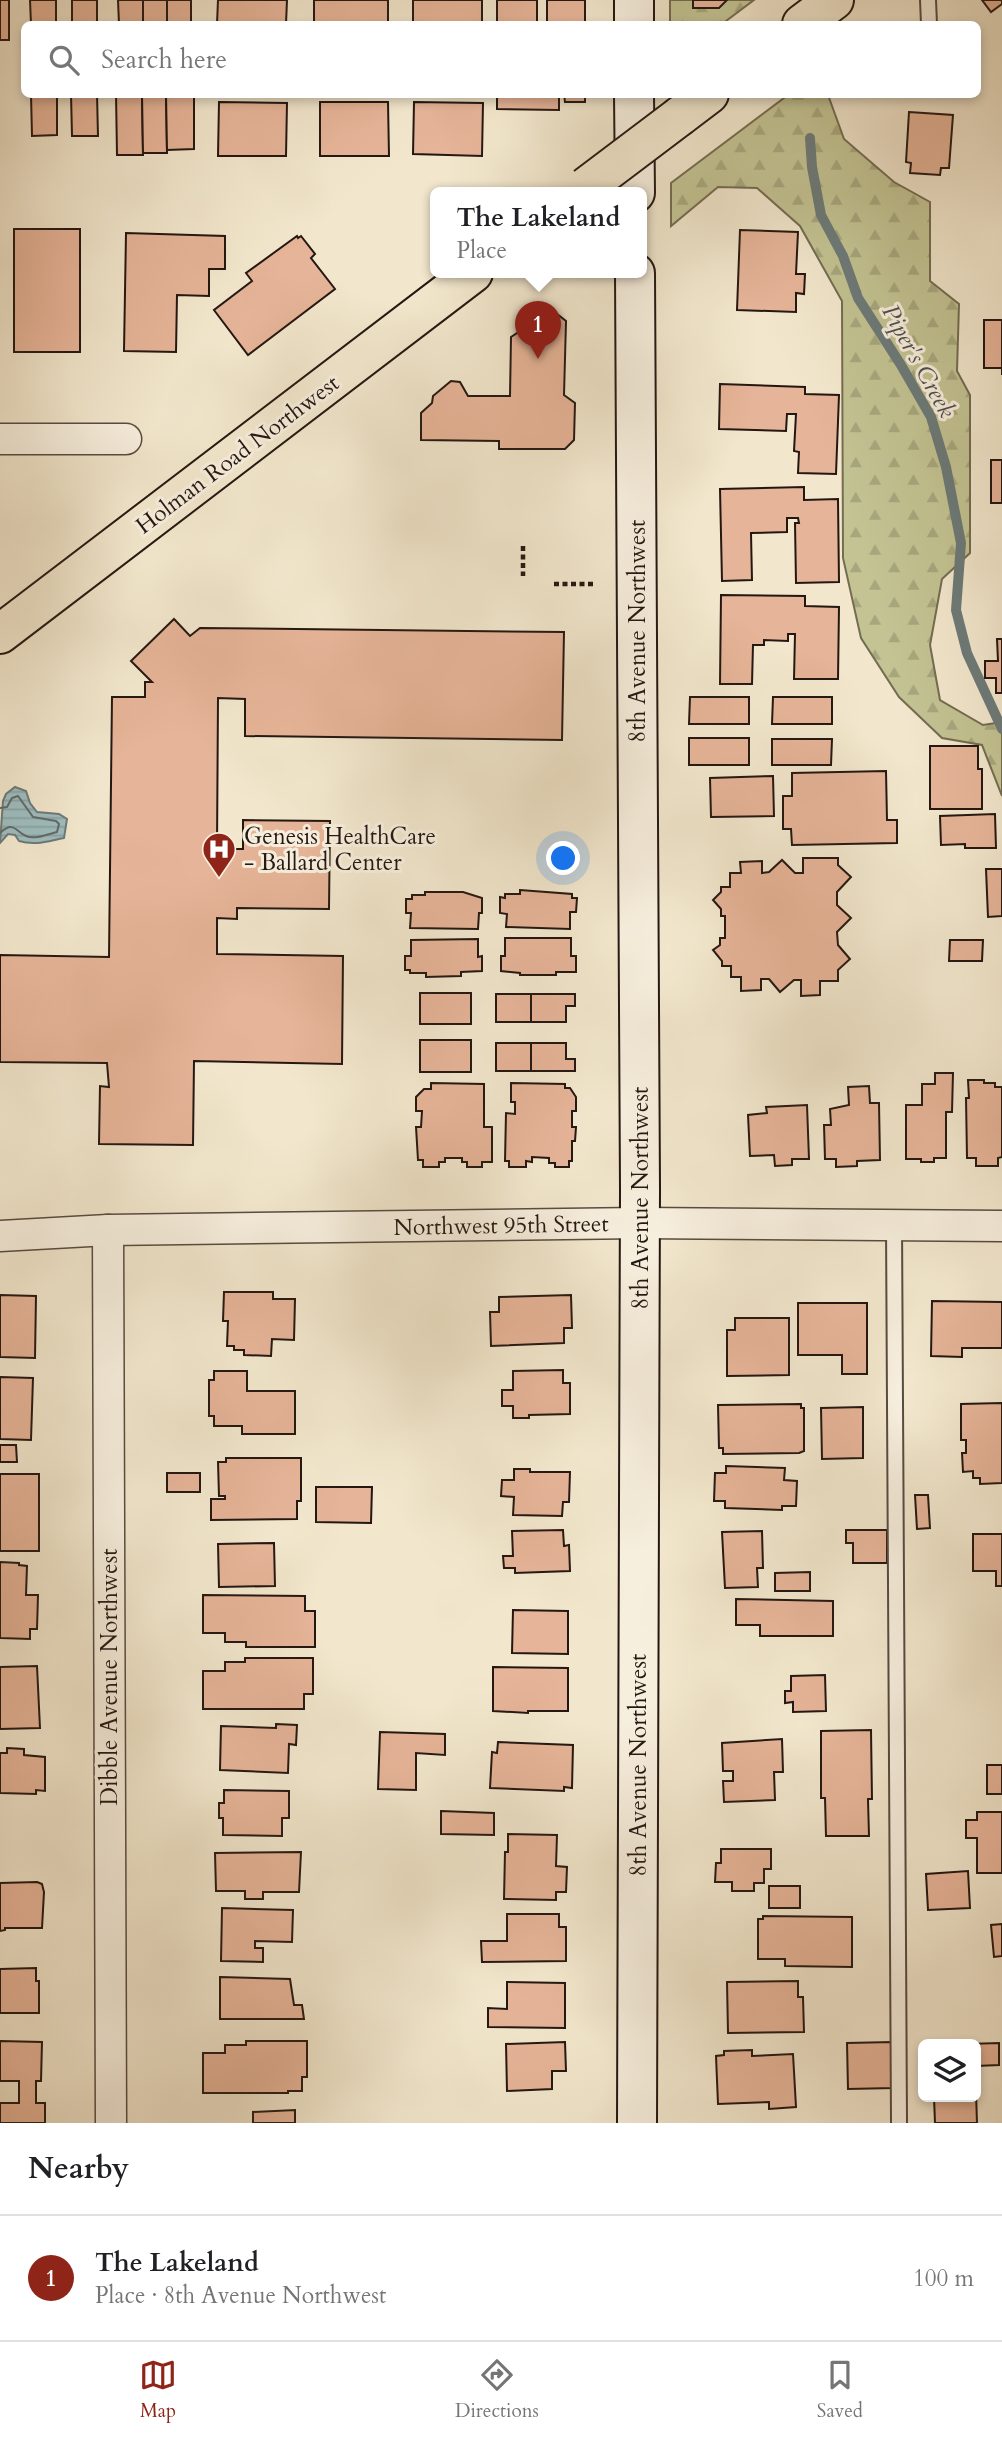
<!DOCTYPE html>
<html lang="en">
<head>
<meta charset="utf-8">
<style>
  body { margin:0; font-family:Cardo,serif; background:#f6f6f6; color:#202124 }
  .controls { position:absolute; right:21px; bottom:21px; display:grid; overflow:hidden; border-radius:10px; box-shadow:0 4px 10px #0003 }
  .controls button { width:63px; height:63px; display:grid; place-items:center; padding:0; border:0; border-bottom:2px solid #e0e0e0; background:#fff; color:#202124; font:35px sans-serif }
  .you { position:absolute; left:564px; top:859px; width:24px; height:24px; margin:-18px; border:5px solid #fff; border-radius:50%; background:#1a73e8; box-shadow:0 0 0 10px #1a73e833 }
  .badge { display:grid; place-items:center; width:46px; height:46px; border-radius:50%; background:#8f2418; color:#fff; font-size:23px; font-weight:700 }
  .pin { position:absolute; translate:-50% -58px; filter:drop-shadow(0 2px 4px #0008) }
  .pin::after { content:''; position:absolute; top:37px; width:24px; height:21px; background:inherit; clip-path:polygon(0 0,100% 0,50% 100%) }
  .popup { position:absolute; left:430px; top:187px; width:217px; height:91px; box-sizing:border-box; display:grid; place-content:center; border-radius:10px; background:#fff; filter:drop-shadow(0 2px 5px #0005); font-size:23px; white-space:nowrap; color:#757577 }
  .popup b { font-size:26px; color:#202124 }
  .popup::after { content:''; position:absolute; left:50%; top:100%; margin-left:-14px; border:14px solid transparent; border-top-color:#fff }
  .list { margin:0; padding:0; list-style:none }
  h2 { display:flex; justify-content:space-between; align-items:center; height:91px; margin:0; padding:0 28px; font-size:30px }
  h2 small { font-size:23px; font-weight:400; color:#757577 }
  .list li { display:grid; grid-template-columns:46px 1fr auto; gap:21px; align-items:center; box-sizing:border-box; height:126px; padding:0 28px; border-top:2px solid #e0e0e0 }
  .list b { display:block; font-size:26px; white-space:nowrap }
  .list p { margin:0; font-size:23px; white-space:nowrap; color:#757577 }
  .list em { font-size:23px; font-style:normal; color:#757577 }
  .icon { flex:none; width:38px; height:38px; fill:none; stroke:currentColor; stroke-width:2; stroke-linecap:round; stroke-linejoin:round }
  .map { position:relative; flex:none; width:1002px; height:2123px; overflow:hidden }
  .search { position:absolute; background:#fff; box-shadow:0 4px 10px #0003; left:21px; right:21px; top:21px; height:77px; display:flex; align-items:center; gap:18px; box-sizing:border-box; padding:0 24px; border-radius:10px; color:#757577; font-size:26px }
  .sheet { height:217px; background:#fff }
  nav { display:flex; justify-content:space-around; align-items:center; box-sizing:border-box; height:98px; border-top:2px solid #e0e0e0; background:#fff; font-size:19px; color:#757577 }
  nav a { display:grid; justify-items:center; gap:4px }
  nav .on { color:#8f2418 }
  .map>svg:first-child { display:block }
  .forest { fill:url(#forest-firs); stroke:#746d52; stroke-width:2 }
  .water { fill:url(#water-rules); stroke:#6d7b7a; stroke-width:2 }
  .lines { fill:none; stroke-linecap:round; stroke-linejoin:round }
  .shore { stroke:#616a69; stroke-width:2 }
  .stream { stroke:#6d7b7a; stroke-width:10 }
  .building { fill:#e6b498; stroke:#241712; stroke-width:2 }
  .lane-casing { stroke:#584b41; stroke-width:18 }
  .street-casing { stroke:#584b41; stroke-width:33 }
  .secondary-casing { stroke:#241712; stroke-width:42 }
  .primary-casing { stroke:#241712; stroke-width:42 }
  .path { stroke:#241712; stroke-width:4.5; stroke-dasharray:5 3.5; stroke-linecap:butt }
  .lane { stroke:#f7efde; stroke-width:14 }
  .street { stroke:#f7efde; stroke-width:30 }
  .secondary { stroke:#f7efde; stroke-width:38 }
  .primary { stroke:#f2e7cd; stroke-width:38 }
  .primary-bridge-casing { stroke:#241712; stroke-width:42; stroke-linecap:butt }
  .primary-bridge { stroke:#f2e7cd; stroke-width:38 }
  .labels { text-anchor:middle; stroke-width:6; stroke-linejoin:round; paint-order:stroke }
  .street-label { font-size:23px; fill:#241712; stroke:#f7efde }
  .poi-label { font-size:23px; fill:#241712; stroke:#f7efde; text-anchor:start }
  .water-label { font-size:24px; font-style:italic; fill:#4f514f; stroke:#f7efde }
</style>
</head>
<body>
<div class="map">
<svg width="1002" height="2123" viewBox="0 0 1002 2123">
  <defs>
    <pattern id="forest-firs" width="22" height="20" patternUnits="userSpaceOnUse" patternTransform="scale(1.75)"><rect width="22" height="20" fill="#c3c393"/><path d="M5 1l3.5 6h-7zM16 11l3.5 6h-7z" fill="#a7a77e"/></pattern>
    <pattern id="water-rules" width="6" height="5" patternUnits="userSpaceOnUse" patternTransform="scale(1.75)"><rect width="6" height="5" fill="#9ebec0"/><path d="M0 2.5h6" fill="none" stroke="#88a3a4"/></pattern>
  </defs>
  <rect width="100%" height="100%" fill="#f2e7cd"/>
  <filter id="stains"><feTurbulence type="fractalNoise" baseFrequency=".00286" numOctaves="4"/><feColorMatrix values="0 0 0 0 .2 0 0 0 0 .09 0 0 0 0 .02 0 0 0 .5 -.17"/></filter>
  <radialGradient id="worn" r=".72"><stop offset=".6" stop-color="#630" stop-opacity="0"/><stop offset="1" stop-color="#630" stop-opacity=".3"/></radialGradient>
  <g class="forest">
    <polygon points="670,0 754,0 722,24 670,24"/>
    <polygon points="788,95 828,95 844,139 894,182 930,202 930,281 959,304 957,371 970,395 970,553 942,579 930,645 940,700 983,725 1002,722 1002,796 982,745 942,738 899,697 861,638 843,558 842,301 800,226 757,188 718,187 671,226 671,183"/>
  </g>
  <path class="water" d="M15,787L26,791L30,803L37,812L59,814L67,819L64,838C48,841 35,846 19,841L15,835L8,834L0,843L3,801L6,794Z"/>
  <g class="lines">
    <path class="shore" d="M0,808L7,807L12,798L18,796L33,817L56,821L59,824L57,832C48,834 35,840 26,836C16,832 14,820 0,833"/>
    <polyline class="stream" points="810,138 812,167 821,215 843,256 858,298 901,365 931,417 946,467 961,543 956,610 967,653 1002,729"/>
  </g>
  <g class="building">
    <rect x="0" y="0" width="9" height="40"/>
    <polygon points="30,0 56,0 56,24 31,24"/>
    <rect x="72" y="0" width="25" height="24"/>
    <polygon points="118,0 143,0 143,24 119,24"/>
    <rect x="143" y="0" width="24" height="24"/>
    <rect x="167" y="0" width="24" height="24"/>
    <polygon points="218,0 287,0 286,24 217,24"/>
    <rect x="314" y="0" width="74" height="24"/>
    <rect x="413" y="0" width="69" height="24"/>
    <rect x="497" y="0" width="40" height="24"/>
    <rect x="547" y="0" width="38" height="24"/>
    <polygon points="693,0 727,0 719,8 693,8"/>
    <polygon points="982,0 1002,0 1002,4 991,12"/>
    <polygon points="31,94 57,94 57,135 32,136"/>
    <polygon points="71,94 97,94 98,136 72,136"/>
    <polygon points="116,94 142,94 143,155 117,155"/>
    <polygon points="142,94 166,94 167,153 143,153"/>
    <polygon points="166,94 194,94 194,149 167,150"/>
    <polygon points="497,94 559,94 559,110 497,109"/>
    <polygon points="564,94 585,94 585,102 565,102"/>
    <polygon points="219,102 287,103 286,156 218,156"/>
    <polygon points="320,102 388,102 389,156 320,156"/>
    <polygon points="414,102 483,103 482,156 413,154"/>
    <polygon points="909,112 953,115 949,168 941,168 940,175 910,173 911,163 906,162"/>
    <rect x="14" y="229" width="66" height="123"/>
    <polygon points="740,230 798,232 796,274 805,274 804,294 796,293 796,312 737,310"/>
    <polygon points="126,233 225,236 225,269 209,269 209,296 177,295 176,352 124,351"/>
    <polygon points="297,236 298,238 301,236 315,254 311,258 335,289 248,355 214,310 252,281 246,273"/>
    <polygon points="552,310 566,321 564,395 575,403 574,440 565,449 499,449 499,441 421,440 421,413 432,403 433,396 451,381 460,382 468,396 510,396 511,337"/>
    <polygon points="984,320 1002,320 1002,375 1002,368 984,368"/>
    <polygon points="720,384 805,387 805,394 839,395 836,474 798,473 799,452 794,451 796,414 787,414 786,431 719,429"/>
    <rect x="991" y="460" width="11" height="43"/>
    <polygon points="804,487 804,500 838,499 839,582 796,583 795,523 799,523 798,518 787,518 787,532 751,533 752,580 722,581 720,489"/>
    <polygon points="721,595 805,596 805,606 839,607 838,679 794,679 795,634 788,634 788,641 764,640 764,645 753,645 752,684 720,684"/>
    <polygon points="174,619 190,636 200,628 564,632 562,740 245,736 245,699 218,698 217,849 243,849 243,820 330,821 329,909 237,908 237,919 217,918 217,954 343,956 342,1064 194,1061 193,1145 99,1144 100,1086 109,1087 107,1063 0,1062 0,955 109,957 112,697 145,697 145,682 152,682 131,661"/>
    <polygon points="997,639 1002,639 1002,693 996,693 996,678 985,678 985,661 998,661"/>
    <polygon points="690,697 749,697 749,724 689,724"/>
    <polygon points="773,697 832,697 832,724 772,724"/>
    <rect x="689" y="738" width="60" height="27"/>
    <polygon points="772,739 832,739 831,765 772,765"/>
    <polygon points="930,746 978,746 978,769 982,769 982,809 930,809"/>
    <polygon points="886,771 887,820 897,820 897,843 792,845 791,829 783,829 783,796 792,796 792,773"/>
    <polygon points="773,776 774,816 711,817 710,778"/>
    <polygon points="995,814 996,848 965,848 965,844 941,845 940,816"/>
    <polygon points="803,858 838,858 838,865 851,877 837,892 837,905 851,918 837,932 838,945 850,959 838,970 838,981 820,981 820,995 801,996 801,980 794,980 780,992 769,979 761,979 761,990 741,991 741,977 731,977 731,966 722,966 722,961 713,950 720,945 720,938 725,938 725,916 721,916 721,909 713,900 721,892 721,887 730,887 730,873 741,873 740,862 762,861 762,873 769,872 782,860 795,873 803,873"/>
    <polygon points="986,869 1002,869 1002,916 988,917"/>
    <polygon points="520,890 572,894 572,898 577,898 576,912 570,912 570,929 506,927 507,914 500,913 500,897 505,898 505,894 520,894"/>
    <polygon points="425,892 463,892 482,898 482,913 479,913 478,929 410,928 411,913 406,913 406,899 412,899 412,895 425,895"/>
    <polygon points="505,938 571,938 571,956 576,956 576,972 556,972 556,975 520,975 520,973 501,971 501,956 505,956"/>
    <polygon points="478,939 478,957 482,956 482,971 461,972 461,976 426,977 426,973 410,973 410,970 405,970 405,956 411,956 411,940"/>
    <polygon points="950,940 983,940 982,961 949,961"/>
    <rect x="420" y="993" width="51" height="31"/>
    <rect x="496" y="994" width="35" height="28"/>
    <polygon points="531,994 575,994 575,1006 566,1006 566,1022 531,1022"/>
    <rect x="420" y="1040" width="51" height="32"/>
    <rect x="496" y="1043" width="35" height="28"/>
    <polygon points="531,1043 566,1043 566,1059 575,1059 575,1071 531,1071"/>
    <polygon points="935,1073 953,1073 952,1112 946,1112 946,1158 934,1158 934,1162 921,1162 921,1159 906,1159 906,1105 922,1105 922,1084 935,1084"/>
    <polygon points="968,1080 984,1080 984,1083 995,1083 995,1087 1002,1087 1002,1157 998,1158 998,1166 976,1166 976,1158 967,1158 966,1098 969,1098"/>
    <polygon points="431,1083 484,1084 484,1127 492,1127 492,1162 482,1162 482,1167 467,1167 467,1162 462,1162 462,1158 445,1158 445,1162 439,1162 439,1167 423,1167 423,1160 418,1160 416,1127 421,1127 422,1111 416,1111 416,1097 424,1089 431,1089"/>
    <polygon points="511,1083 565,1084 565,1088 570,1088 576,1097 576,1111 572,1111 572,1127 576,1127 575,1141 572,1141 572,1161 569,1161 569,1167 555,1167 555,1163 549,1163 549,1158 532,1157 532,1162 526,1161 526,1167 509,1167 509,1161 505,1161 506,1113 515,1114 515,1102 511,1102"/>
    <polygon points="869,1086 870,1103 879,1103 880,1160 857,1161 857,1166 836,1167 836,1159 825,1159 824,1125 831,1125 830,1109 849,1105 848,1087"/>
    <polygon points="807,1105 809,1159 792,1159 792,1165 775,1166 774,1155 750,1156 748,1115 767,1113 766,1107"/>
    <polygon points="224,1292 273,1292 273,1299 295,1299 294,1340 272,1339 271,1356 244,1355 244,1350 234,1350 234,1346 227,1346 228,1321 223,1321"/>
    <polygon points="0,1295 36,1296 35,1358 0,1357"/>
    <polygon points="571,1295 572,1328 564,1328 564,1343 491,1346 490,1312 499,1312 499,1297"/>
    <polygon points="932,1301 1002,1302 1002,1348 962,1348 962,1357 931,1356"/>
    <polygon points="798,1303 867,1303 867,1374 842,1374 842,1355 798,1355"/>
    <polygon points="735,1318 789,1318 789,1375 727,1376 727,1330 735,1330"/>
    <polygon points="563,1370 563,1383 570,1383 570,1414 529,1415 529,1418 513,1418 513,1406 502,1406 502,1390 513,1390 513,1371"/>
    <polygon points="214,1371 247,1371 247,1391 295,1391 295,1434 242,1434 242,1426 214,1426 214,1416 209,1416 209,1380 214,1380"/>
    <polygon points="0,1377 33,1378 31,1440 0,1439"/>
    <polygon points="1002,1403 1002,1483 980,1484 980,1478 973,1478 973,1471 963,1472 962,1453 966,1453 966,1440 961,1440 961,1404"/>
    <polygon points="801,1404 801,1408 804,1408 804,1451 799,1453 723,1454 723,1448 719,1448 718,1405"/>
    <polygon points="863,1407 863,1458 822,1459 821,1408"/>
    <polygon points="0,1445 16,1445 17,1462 0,1462"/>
    <polygon points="226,1458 301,1458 301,1501 297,1501 297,1519 211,1520 211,1499 225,1499 225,1496 219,1496 218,1462 226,1462"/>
    <polygon points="726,1466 785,1468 784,1480 797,1481 796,1506 782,1506 782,1510 725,1508 725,1501 714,1501 715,1473 726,1473"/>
    <polygon points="514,1469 530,1469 530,1472 570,1472 569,1502 563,1502 562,1516 513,1515 514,1497 501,1496 502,1480 514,1480"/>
    <rect x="167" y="1473" width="33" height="19"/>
    <rect x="0" y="1474" width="39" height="77"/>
    <polygon points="316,1487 372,1487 371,1523 316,1522"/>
    <polygon points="915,1495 928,1495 930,1528 917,1529"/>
    <polygon points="563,1530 564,1546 569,1545 570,1571 515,1573 515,1568 504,1568 503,1556 513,1556 512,1531"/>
    <polygon points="846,1530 887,1530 887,1563 853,1563 853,1543 846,1543"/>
    <polygon points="762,1531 763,1568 757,1568 758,1587 725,1588 722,1532"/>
    <polygon points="973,1534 1002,1534 1002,1586 996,1586 996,1571 973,1571"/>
    <polygon points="274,1543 275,1586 219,1587 218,1544"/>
    <polygon points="0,1562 19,1563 19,1565 27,1566 26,1595 38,1595 37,1629 30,1629 30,1639 0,1638"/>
    <polygon points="810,1572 810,1591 775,1591 775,1573"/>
    <polygon points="203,1595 305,1596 305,1611 315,1611 315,1647 246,1647 246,1642 225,1642 225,1633 203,1633"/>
    <polygon points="736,1599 833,1601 833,1636 760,1636 760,1625 736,1625"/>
    <polygon points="513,1610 568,1611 568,1654 512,1653"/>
    <polygon points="245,1658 313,1658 313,1694 304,1694 304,1709 203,1709 203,1671 225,1671 225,1662 245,1662"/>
    <polygon points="37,1666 40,1728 0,1729 0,1667"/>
    <polygon points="493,1667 568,1668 568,1711 528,1711 528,1713 493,1711"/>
    <polygon points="825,1675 826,1711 793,1712 793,1702 785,1703 785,1691 791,1691 791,1676"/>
    <polygon points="276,1724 297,1725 296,1745 289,1744 288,1773 220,1770 221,1726 276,1728"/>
    <polygon points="871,1730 872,1799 868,1799 869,1836 826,1836 825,1798 821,1798 821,1731"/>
    <polygon points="380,1732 445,1734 445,1755 416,1753 416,1790 378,1789"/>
    <polygon points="782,1739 783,1772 774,1772 775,1800 724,1802 723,1781 733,1781 733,1771 723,1771 722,1743"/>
    <polygon points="498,1742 573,1745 572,1788 564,1787 564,1791 490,1788 492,1752 497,1753"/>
    <polygon points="7,1748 24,1749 24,1755 45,1757 45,1791 36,1790 36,1794 0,1793 0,1753 7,1753"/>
    <rect x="987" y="1765" width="15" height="29"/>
    <polygon points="224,1790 289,1791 289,1818 282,1818 282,1836 223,1835 223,1818 219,1818 219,1803 224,1803"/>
    <polygon points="441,1811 494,1813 494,1835 441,1834"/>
    <polygon points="977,1812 1002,1812 1002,1873 977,1873 977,1838 966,1838 966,1820 977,1820"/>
    <polygon points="508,1834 557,1835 556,1866 567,1867 566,1892 556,1892 556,1900 504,1899 505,1852 508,1852"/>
    <polygon points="721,1849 771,1849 771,1869 764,1869 764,1883 754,1883 754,1891 732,1891 732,1882 715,1882 716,1863 721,1863"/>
    <polygon points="301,1852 299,1892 263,1892 263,1899 245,1899 245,1891 216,1891 215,1853"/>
    <polygon points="968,1871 970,1908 928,1910 926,1874"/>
    <polygon points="37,1882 42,1884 44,1892 42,1928 5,1928 5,1930 0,1931 0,1883"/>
    <rect x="769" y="1886" width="31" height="22"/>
    <polygon points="222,1908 293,1910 292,1942 255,1941 255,1948 263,1948 263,1962 221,1961"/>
    <polygon points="507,1914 559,1914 559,1927 566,1927 566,1961 482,1962 481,1941 507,1941"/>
    <polygon points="763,1916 852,1917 852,1967 785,1966 785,1959 758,1959 758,1919 763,1919"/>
    <polygon points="1002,1924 1002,1956 994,1957 991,1925"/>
    <polygon points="36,1968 36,1981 39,1981 39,2013 0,2013 0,1969"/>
    <polygon points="220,1977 290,1979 294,2005 302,2005 304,2019 220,2019"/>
    <polygon points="798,1981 798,1997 803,1997 804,2032 728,2033 727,1982"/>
    <polygon points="507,1982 565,1983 565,2028 488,2027 488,2008 507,2009"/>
    <polygon points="0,2041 42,2042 41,2081 36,2081 36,2103 45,2103 45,2123 0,2123 0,2103 19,2103 19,2081 0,2081"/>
    <polygon points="246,2041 307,2041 307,2077 302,2077 302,2091 288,2091 288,2093 203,2093 203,2053 225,2053 225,2045 246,2045"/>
    <polygon points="565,2042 566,2071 552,2071 552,2089 507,2091 506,2044"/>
    <polygon points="893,2042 894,2088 848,2089 847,2043"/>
    <polygon points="999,2043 999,2065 976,2066 976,2044 967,2044"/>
    <polygon points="752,2050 752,2056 793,2054 796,2107 769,2109 769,2102 718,2104 716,2056 724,2055 724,2051"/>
    <polygon points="976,2092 977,2123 935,2123 934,2097 976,2097"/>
    <polygon points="295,2110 295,2123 253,2123 253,2112"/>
  </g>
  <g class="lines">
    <defs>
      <g id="lane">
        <polyline points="928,0 929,24"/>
        <polyline points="894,1224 899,2123"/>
      </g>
      <g id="street">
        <polyline points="0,439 126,439"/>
        <polyline points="108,1230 111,2123"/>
        <polyline points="0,1236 108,1230 640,1223 1002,1226"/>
      </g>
      <g id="secondary">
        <polyline points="634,0 634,24"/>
        <polyline points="634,94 635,193"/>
        <polyline points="635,273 640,1189 637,2123"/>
      </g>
      <g id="primary">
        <polyline points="802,24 834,0"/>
        <polyline points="680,116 709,94"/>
        <polyline points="0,634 473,273"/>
      </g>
    </defs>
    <use href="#lane" class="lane-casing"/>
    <use href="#street" class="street-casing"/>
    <use href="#secondary" class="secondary-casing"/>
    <use href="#primary" class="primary-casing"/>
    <g class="path">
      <polyline points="523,546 523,576"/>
      <polyline points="554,584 595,584"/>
    </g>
    <use href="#lane" class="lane"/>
    <use href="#street" class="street"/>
    <use href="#secondary" class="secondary"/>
    <use href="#primary" class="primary"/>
    <defs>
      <polyline id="primary-bridge" points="586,187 680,116"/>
    </defs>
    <use href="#primary-bridge" class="primary-bridge-casing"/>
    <use href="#primary-bridge" class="primary-bridge"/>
  </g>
  <defs>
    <symbol id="hospital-pin" viewBox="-11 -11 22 30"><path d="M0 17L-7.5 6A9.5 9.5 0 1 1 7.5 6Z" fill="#8f2418" stroke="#f7efde"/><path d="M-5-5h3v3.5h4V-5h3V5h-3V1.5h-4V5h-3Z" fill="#fff"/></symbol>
  </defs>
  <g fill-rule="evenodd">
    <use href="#hospital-pin" x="200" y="830" width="38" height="52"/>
  </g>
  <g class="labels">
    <g class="street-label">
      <text transform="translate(237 454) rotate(-37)" y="8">Holman Road Northwest</text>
      <text transform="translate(637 631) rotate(-90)" y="8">8th Avenue Northwest</text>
      <text transform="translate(640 1198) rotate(-90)" y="8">8th Avenue Northwest</text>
      <text transform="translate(501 1225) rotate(-1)" y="8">Northwest 95th Street</text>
      <text transform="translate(109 1677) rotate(-90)" y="8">Dibble Avenue Northwest</text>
      <text transform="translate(638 1765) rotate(-90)" y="8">8th Avenue Northwest</text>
    </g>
    <g class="poi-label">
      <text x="244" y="844">Genesis HealthCare<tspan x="244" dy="26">- Ballard Center</tspan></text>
    </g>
    <g class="water-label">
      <text transform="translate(919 361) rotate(61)" y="8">Piper's Creek</text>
    </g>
  </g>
  <rect width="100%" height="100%" filter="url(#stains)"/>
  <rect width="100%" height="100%" fill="url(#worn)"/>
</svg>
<div class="controls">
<button><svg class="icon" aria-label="layers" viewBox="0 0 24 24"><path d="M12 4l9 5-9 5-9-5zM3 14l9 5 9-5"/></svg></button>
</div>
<div class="you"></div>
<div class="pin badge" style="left:538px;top:359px">1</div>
<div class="popup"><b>The Lakeland</b>Place</div>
<div class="search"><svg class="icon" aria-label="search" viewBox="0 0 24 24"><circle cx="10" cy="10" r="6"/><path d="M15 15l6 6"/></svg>Search here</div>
</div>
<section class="sheet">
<h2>Nearby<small></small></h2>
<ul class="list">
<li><span class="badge">1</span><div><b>The Lakeland</b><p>Place · 8th Avenue Northwest</p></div><em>100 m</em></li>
</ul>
</section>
<nav>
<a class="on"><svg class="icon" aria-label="map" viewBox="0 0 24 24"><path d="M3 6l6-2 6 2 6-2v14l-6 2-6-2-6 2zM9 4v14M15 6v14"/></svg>Map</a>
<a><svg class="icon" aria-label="directions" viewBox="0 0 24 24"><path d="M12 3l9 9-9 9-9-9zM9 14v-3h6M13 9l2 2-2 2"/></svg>Directions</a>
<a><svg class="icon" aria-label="saved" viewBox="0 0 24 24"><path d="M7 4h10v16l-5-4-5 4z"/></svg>Saved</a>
</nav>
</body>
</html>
